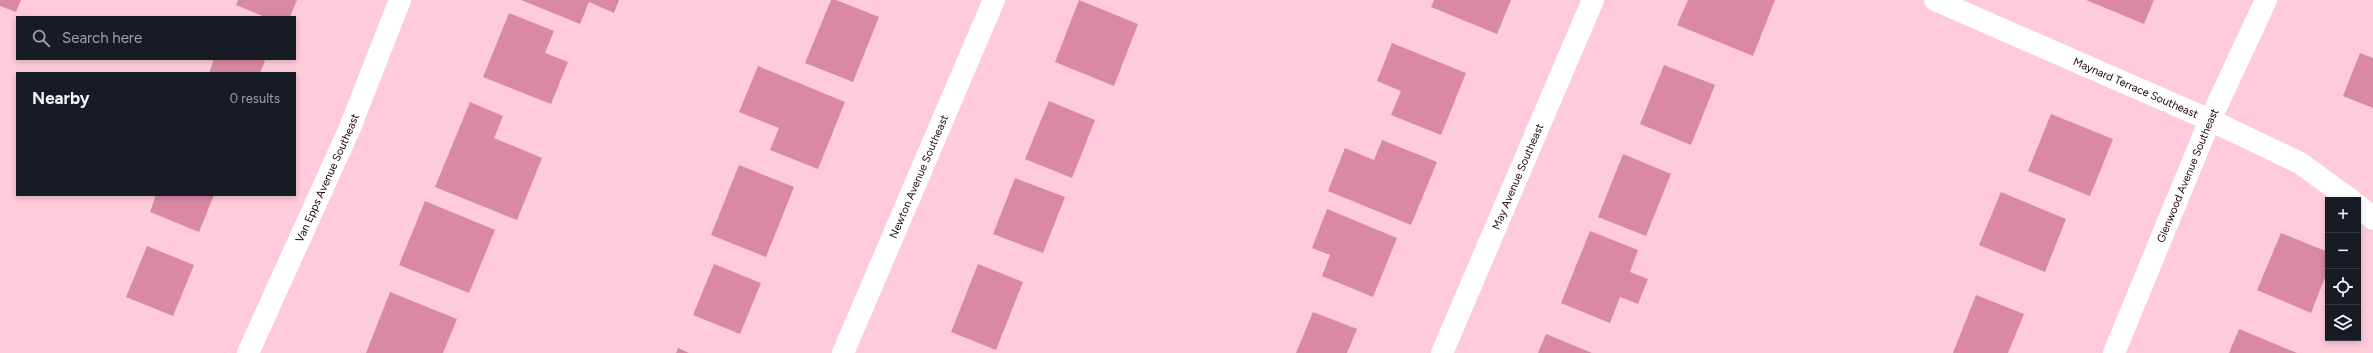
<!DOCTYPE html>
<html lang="en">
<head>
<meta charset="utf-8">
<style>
  body { margin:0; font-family:Figtree,sans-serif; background:#20242c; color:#f1f3f6 }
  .controls { position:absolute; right:12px; bottom:12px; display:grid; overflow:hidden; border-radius:0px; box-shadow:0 2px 6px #0003 }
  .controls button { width:36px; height:36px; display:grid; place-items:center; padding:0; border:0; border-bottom:1px solid #363941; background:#171b24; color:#f1f3f6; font:20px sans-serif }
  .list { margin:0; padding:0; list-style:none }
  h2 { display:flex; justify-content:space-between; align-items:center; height:52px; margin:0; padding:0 16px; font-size:17px }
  h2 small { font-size:13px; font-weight:400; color:#9ea1a6 }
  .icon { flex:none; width:22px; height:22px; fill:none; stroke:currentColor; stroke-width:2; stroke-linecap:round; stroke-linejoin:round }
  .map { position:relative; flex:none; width:2373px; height:353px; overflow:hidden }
  .search { position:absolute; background:#171b24; box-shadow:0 2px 6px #0003; left:16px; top:16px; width:280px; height:44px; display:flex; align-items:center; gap:10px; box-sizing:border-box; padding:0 14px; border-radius:0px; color:#9ea1a6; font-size:15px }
  .panel { position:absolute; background:#171b24; box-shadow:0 2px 6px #0003; left:16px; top:72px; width:280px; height:124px; border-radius:0px }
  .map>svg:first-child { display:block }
  .building { fill:#d989a4 }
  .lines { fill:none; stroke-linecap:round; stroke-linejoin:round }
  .minor { stroke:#fff; stroke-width:22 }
  .tertiary { stroke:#fff; stroke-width:22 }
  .secondary { stroke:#fff; stroke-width:22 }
  .labels { text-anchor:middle; stroke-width:3; stroke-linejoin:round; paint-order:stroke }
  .street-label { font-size:11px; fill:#1c030c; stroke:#f5e3e8 }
</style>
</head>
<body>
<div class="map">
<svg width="2373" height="353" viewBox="0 0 2373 353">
  <rect width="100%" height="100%" fill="#ffcbdb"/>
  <g class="building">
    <polygon points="0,0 21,0 16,12 0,6"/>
    <polygon points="238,0 297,0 290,17 265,17 236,5"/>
    <polygon points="521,0 619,0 614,13 589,2 580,24"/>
    <polygon points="831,0 836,0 879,17 853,82 805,63"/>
    <polygon points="1079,0 1138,24 1114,86 1055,62"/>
    <polygon points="1434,0 1511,0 1497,34 1431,7"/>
    <polygon points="1688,0 1775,0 1753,56 1677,25"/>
    <polygon points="2086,0 2154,0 2144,24"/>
    <polygon points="509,13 554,31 545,53 568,62 551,104 483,77"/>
    <polygon points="1392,43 1466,73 1441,135 1391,115 1401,91 1377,81"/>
    <polygon points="2360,53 2373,58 2373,108 2343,96"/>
    <polygon points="214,59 260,59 265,61 260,73 209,73"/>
    <polygon points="1664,65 1715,85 1691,145 1640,124"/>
    <polygon points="758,66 845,102 818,169 770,150 779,128 739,112"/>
    <polygon points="1049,101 1095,120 1072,178 1025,159"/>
    <polygon points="470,102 503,116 494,138 542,158 517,220 435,187"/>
    <polygon points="2051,114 2113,139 2090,196 2028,171"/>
    <polygon points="1382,140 1437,162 1411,225 1328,191 1345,148 1374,160"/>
    <polygon points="1623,154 1671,174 1646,236 1598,217"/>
    <polygon points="739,165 794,187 766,257 711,235"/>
    <polygon points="1015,178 1065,197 1043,253 993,234"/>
    <polygon points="2001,192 2066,219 2045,272 1979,245"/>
    <polygon points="156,195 214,195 199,232 150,212"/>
    <polygon points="425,201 495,230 469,293 399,265"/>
    <polygon points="1327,209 1397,238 1373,297 1322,276 1330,255 1312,248"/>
    <polygon points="1590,231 1638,250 1630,272 1648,279 1638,304 1620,297 1610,323 1561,303"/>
    <polygon points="2281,233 2328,252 2328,270 2311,313 2257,290"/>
    <polygon points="147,246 194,265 173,316 126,297"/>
    <polygon points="714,264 761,283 740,334 693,315"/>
    <polygon points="978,264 1023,282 996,350 951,332"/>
    <polygon points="390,292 457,319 443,353 366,353"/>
    <polygon points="1976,295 2024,314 2008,353 1953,353"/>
    <polygon points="1313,312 1357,329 1347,353 1296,353"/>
    <polygon points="2239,329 2297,353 2229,353"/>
    <polygon points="1546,334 1592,353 1538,353"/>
    <polygon points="678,348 689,353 676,353"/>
  </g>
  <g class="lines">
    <g class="minor">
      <path id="s1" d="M1935,0L2210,120"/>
      <path id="s2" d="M248,353L349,130L400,0"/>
      <path id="s3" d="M843,353L994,0"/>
      <path id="s4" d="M1442,353L1593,0"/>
    </g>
    <g class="tertiary">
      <polyline points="2210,120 2300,163 2351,200"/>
      <polyline points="2358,205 2373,219"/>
    </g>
    <path class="secondary" id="s5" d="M2114,353L2210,120L2266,0"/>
  </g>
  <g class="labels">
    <g class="street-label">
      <text dy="4" stroke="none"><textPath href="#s1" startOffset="219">Maynard Terrace Southeast</textPath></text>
      <text dy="4" stroke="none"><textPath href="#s3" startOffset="192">Newton Avenue Southeast</textPath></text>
      <text dy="4" stroke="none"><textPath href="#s4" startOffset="192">May Avenue Southeast</textPath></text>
      <text dy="4" stroke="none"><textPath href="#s5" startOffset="192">Glenwood Avenue Southeast</textPath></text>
      <text dy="4" stroke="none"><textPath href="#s2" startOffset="192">Van Epps Avenue Southeast</textPath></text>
    </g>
  </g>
</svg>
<div class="controls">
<button>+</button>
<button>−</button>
<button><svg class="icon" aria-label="locate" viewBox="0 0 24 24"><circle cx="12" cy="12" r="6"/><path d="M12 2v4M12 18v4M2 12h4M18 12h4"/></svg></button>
<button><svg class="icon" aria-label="layers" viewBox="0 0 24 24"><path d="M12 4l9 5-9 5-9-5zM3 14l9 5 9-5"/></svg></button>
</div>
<div class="search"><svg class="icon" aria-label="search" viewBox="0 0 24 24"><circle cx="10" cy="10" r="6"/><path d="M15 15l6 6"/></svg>Search here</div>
<section class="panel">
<h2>Nearby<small>0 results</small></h2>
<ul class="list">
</ul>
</section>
</div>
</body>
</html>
